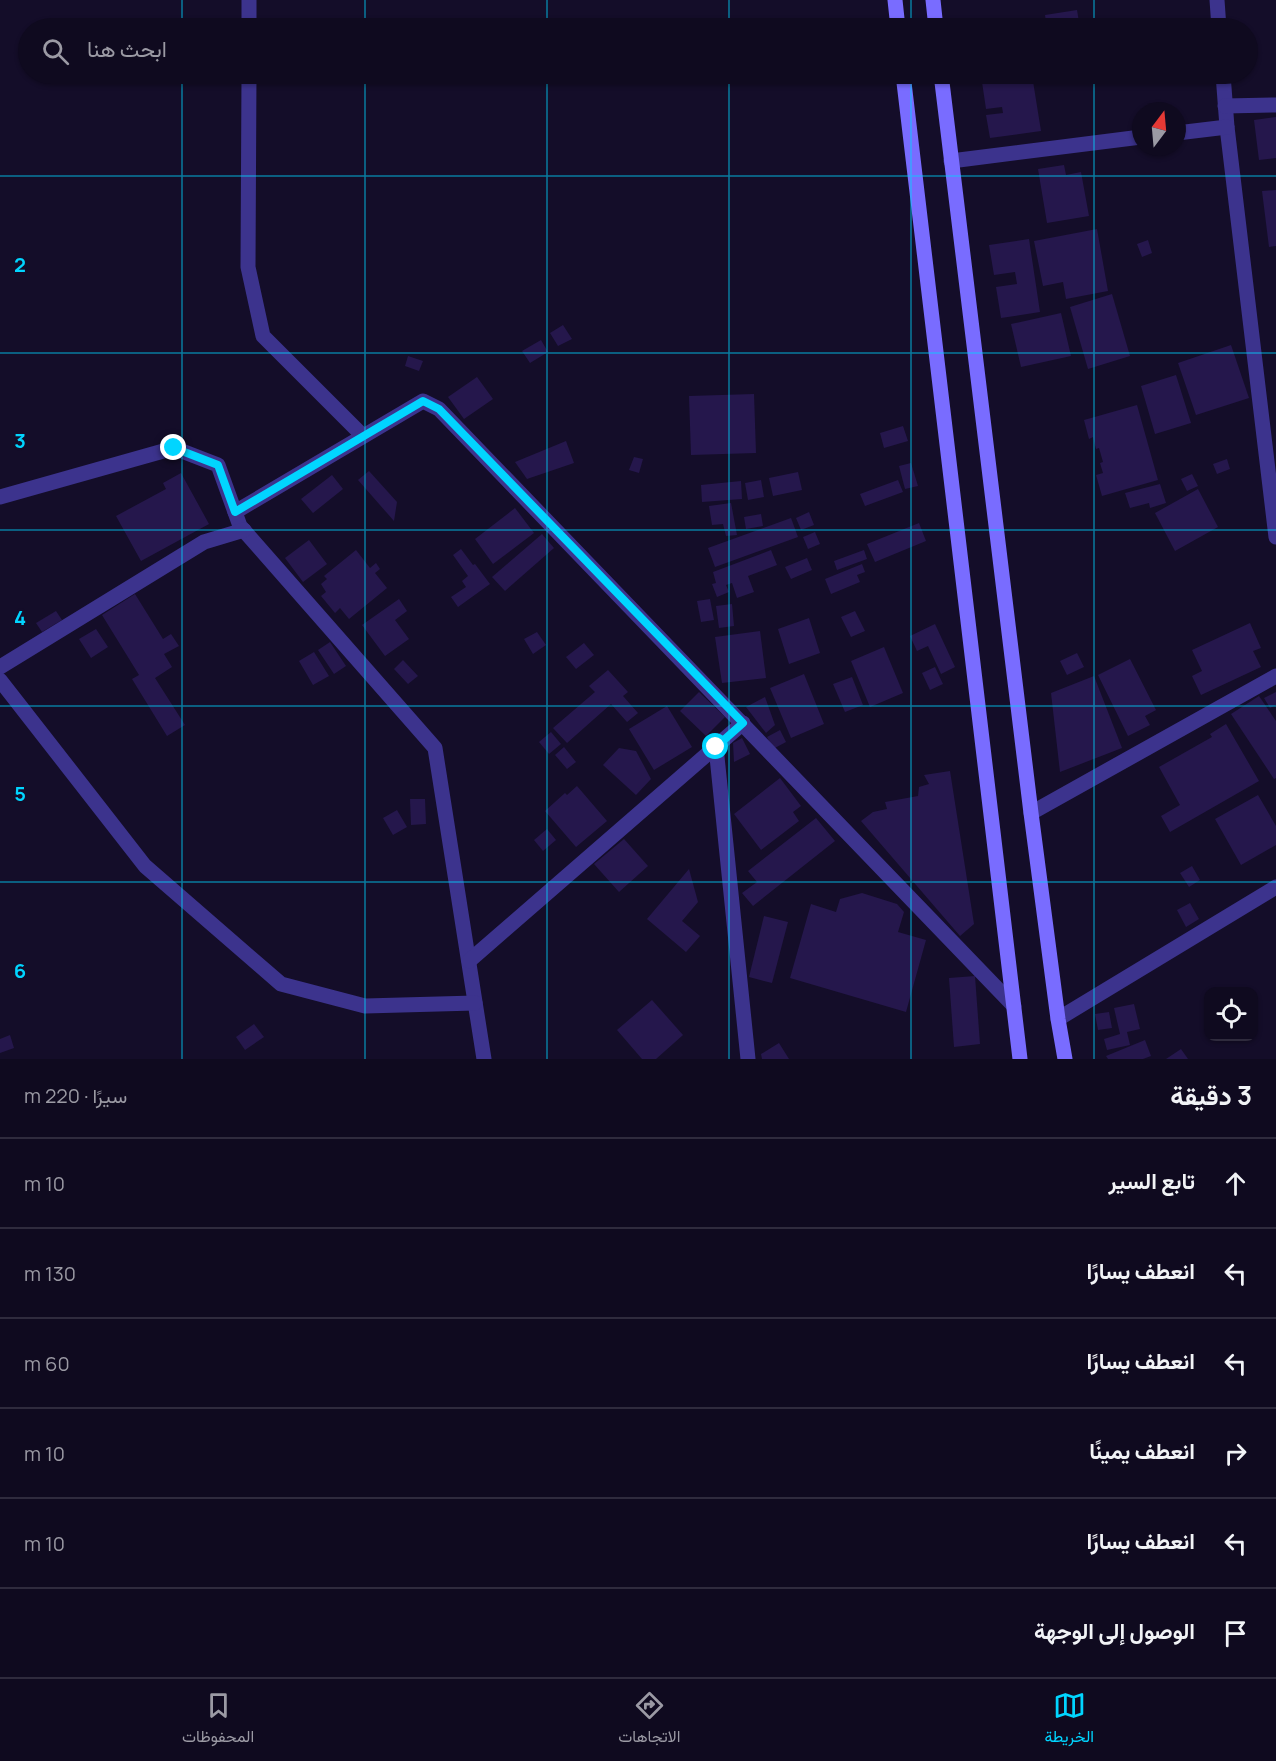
<!DOCTYPE html>
<html lang="ar">
<head>
<meta charset="utf-8">
<style>
  body { margin:0; font-family:Manrope,Vazirmatn,sans-serif; background:#181328; color:#f1f3f6; direction:rtl }
  .controls { position:absolute; right:18px; bottom:18px; display:grid; overflow:hidden; border-radius:12px; box-shadow:0 2px 4px #0004 }
  .controls button { width:54px; height:54px; display:grid; place-items:center; padding:0; border:0; border-bottom:2px solid #2f2b3d; background:#0f0a1f; color:#f1f3f6; font:30px sans-serif }
  .compass { position:absolute; left:1132px; top:102px; width:54px; height:54px; border-radius:50%; background:#0f0a1f; box-shadow:0 2px 4px #0004; rotate:16deg }
  .stop { position:absolute; width:18px; height:18px; margin:-14px; border:4px solid #01d5ff; border-radius:50%; background:#fff }
  .stop.end { background:#01d5ff; border-color:#fff; box-shadow:0 2px 6px #0008 }
  .list { margin:0; padding:0; list-style:none }
  h2 { display:flex; justify-content:space-between; align-items:center; height:78px; margin:0; padding:0 24px; font-size:26px }
  h2 small { font-size:20px; font-weight:400; color:#9b9aa4 }
  .list li { display:grid; grid-template-columns:39px 1fr auto; gap:18px; align-items:center; box-sizing:border-box; height:90px; padding:0 24px; border-top:2px solid #2f2b3d }
  .list b { display:block; font-size:22px; white-space:nowrap }
  .list em { font-size:20px; font-style:normal; color:#9b9aa4 }
  .icon { flex:none; width:33px; height:33px; fill:none; stroke:currentColor; stroke-width:2; stroke-linecap:round; stroke-linejoin:round }
  .map { position:relative; flex:none; width:1276px; height:1059px; overflow:hidden; direction:ltr }
  .search { position:absolute; background:#0f0a1f; box-shadow:0 2px 4px #0004; left:18px; right:18px; top:18px; height:66px; display:flex; align-items:center; gap:15px; box-sizing:border-box; padding:0 21px; border-radius:33px; color:#9b9aa4; font-size:22px }
  .sheet { height:618px; background:#0f0a1f }
  nav { display:flex; justify-content:space-around; align-items:center; box-sizing:border-box; height:84px; border-top:2px solid #2f2b3d; background:#0f0a1f; font-size:16px; color:#9b9aa4 }
  nav a { display:grid; justify-items:center; gap:3px }
  nav .on { color:#01d5ff }
  .map>svg:first-child { display:block }
  .building { fill:#25174c }
  .lines { fill:none; stroke-linecap:round; stroke-linejoin:round }
  .street { stroke:#3c338d; stroke-width:15 }
  .secondary { stroke:#796cff; stroke-width:15 }
  .route { stroke:#01d5ff; stroke-width:8 }
  .grid { fill:none; stroke:#01d5ff; stroke-width:1.5; stroke-opacity:0.55 }
  .grid-label { font-size:20px; text-anchor:middle; font-weight:bold; fill:#01d5ff; stroke:#140d29; stroke-width:4.5; stroke-linejoin:round; paint-order:stroke }
</style>
</head>
<body>
<div class="map">
<svg width="1276" height="1059" viewBox="0 0 1276 1059">
  <rect width="100%" height="100%" fill="#140d29"/>
  <g class="building">
    <polygon points="1077,10 1080,28 1047,28 1045,15"/>
    <polygon points="1032,75 1041,131 990,138 986,115 1003,113 1002,107 986,109 982,82"/>
    <polygon points="1276,117 1276,158 1259,160 1254,120"/>
    <polygon points="1064,165 1066,175 1081,172 1089,216 1047,223 1038,169"/>
    <polygon points="1276,190 1276,246 1269,247 1262,191"/>
    <polygon points="1097,229 1108,291 1066,299 1063,282 1043,286 1034,241"/>
    <polygon points="1029,239 1040,312 1001,318 996,287 1017,284 1015,272 994,275 989,245"/>
    <polygon points="1148,240 1152,253 1142,257 1137,244"/>
    <polygon points="1112,294 1130,356 1088,369 1070,307"/>
    <polygon points="1061,313 1071,356 1021,367 1011,324"/>
    <polygon points="563,325 572,339 558,346 550,333"/>
    <polygon points="541,340 548,352 530,363 522,351"/>
    <polygon points="1231,345 1249,398 1196,415 1178,363"/>
    <polygon points="408,356 423,361 419,371 405,366"/>
    <polygon points="1176,375 1191,423 1155,434 1141,386"/>
    <polygon points="477,377 493,399 464,419 448,397"/>
    <polygon points="754,394 756,453 691,455 689,396"/>
    <polygon points="1137,405 1158,480 1102,496 1096,475 1103,473 1100,463 1103,462 1099,448 1096,449 1093,437 1089,439 1084,420"/>
    <polygon points="903,426 908,441 884,448 880,433"/>
    <polygon points="566,441 574,463 527,479 515,462"/>
    <polygon points="634,457 643,459 639,473 629,470"/>
    <polygon points="1227,459 1230,469 1217,474 1213,464"/>
    <polygon points="911,463 918,486 905,489 899,466"/>
    <polygon points="369,471 397,502 394,521 358,480"/>
    <polygon points="798,472 802,490 773,496 769,478"/>
    <polygon points="181,473 209,524 141,561 116,516 166,489 163,483"/>
    <polygon points="1192,474 1198,486 1187,491 1181,479"/>
    <polygon points="332,475 343,489 313,513 301,499"/>
    <polygon points="761,480 764,497 748,500 745,483"/>
    <polygon points="898,480 903,492 865,506 860,494"/>
    <polygon points="741,481 742,499 702,502 701,485"/>
    <polygon points="1160,484 1166,503 1150,508 1149,503 1130,508 1125,493"/>
    <polygon points="1198,489 1218,527 1175,551 1155,513"/>
    <polygon points="731,503 737,535 726,536 723,524 712,525 709,506"/>
    <polygon points="515,508 534,533 493,564 475,539"/>
    <polygon points="809,512 814,525 801,530 796,518"/>
    <polygon points="761,514 763,526 746,529 744,517"/>
    <polygon points="791,518 798,537 715,567 708,548"/>
    <polygon points="919,523 926,541 875,562 867,544"/>
    <polygon points="815,532 820,544 808,549 803,537"/>
    <polygon points="542,534 554,548 505,591 492,577"/>
    <polygon points="309,540 327,564 303,582 285,558"/>
    <polygon points="461,549 473,565 475,564 490,584 458,607 451,597 466,587 462,581 468,576 453,555"/>
    <polygon points="356,550 370,568 376,563 380,569 375,573 387,588 349,619 340,608 335,613 321,596 326,592 321,584 327,579 324,576"/>
    <polygon points="771,550 777,565 748,576 754,592 737,598 732,583 726,585 729,592 717,597 712,584 716,583 713,572"/>
    <polygon points="864,550 867,559 837,570 834,561"/>
    <polygon points="807,558 812,570 791,579 785,567"/>
    <polygon points="862,564 865,572 857,575 860,582 831,594 825,579"/>
    <polygon points="135,594 163,639 171,634 179,646 164,654 172,667 155,678 185,725 167,736 132,679 139,675 102,615"/>
    <polygon points="399,599 407,611 395,620 409,639 385,656 362,625"/>
    <polygon points="710,599 714,620 701,622 697,601"/>
    <polygon points="732,604 734,626 719,628 716,606"/>
    <polygon points="56,611 62,620 42,632 36,623"/>
    <polygon points="855,611 865,631 851,637 841,617"/>
    <polygon points="809,618 820,653 789,664 778,629"/>
    <polygon points="1250,623 1261,648 1253,651 1261,667 1201,695 1192,676 1202,671 1192,650"/>
    <polygon points="935,624 955,667 941,674 928,646 917,651 910,636"/>
    <polygon points="96,629 108,647 91,658 79,639"/>
    <polygon points="760,631 766,678 722,683 715,637"/>
    <polygon points="537,632 546,645 533,654 524,639"/>
    <polygon points="330,642 346,666 334,674 318,650"/>
    <polygon points="584,643 594,655 576,669 566,657"/>
    <polygon points="884,647 903,693 870,707 851,661"/>
    <polygon points="314,652 329,676 313,685 299,661"/>
    <polygon points="1077,653 1084,667 1067,675 1060,661"/>
    <polygon points="1130,659 1156,710 1145,716 1150,725 1128,736 1098,675"/>
    <polygon points="403,660 418,676 408,684 394,669"/>
    <polygon points="935,667 943,684 930,690 922,673"/>
    <polygon points="608,670 628,692 623,696 638,713 627,722 611,704 567,743 553,728 595,692 589,686"/>
    <polygon points="804,674 824,724 791,738 770,688"/>
    <polygon points="1094,676 1122,748 1060,772 1051,693"/>
    <polygon points="852,677 863,705 845,712 833,684"/>
    <polygon points="699,692 725,717 706,736 680,711"/>
    <polygon points="1276,692 1276,705 1270,708 1264,698"/>
    <polygon points="1259,696 1276,721 1276,778 1274,779 1231,714"/>
    <polygon points="765,697 775,725 766,733 746,707"/>
    <polygon points="667,706 692,747 654,770 629,729"/>
    <polygon points="1226,724 1259,781 1170,832 1161,816 1180,805 1159,767 1212,737 1210,734"/>
    <polygon points="780,730 786,742 773,749 767,737"/>
    <polygon points="551,732 561,744 549,754 539,742"/>
    <polygon points="742,738 750,754 734,762 733,743"/>
    <polygon points="564,747 576,762 567,769 555,755"/>
    <polygon points="619,748 636,751 651,779 636,795 603,765"/>
    <polygon points="950,771 974,924 960,936 861,821 873,812 887,809 885,802 918,796 919,787 929,784 924,775"/>
    <polygon points="780,778 801,806 793,812 799,821 761,850 734,814"/>
    <polygon points="577,786 607,821 576,847 545,811 565,793 567,795"/>
    <polygon points="1258,795 1276,826 1276,845 1241,865 1215,819"/>
    <polygon points="410,799 425,799 426,824 411,825"/>
    <polygon points="397,810 407,827 393,835 383,818"/>
    <polygon points="816,818 835,841 753,906 742,893 757,882 748,871"/>
    <polygon points="547,829 556,840 543,851 534,840"/>
    <polygon points="624,839 648,866 619,892 594,864"/>
    <polygon points="1192,866 1200,880 1189,887 1180,873"/>
    <polygon points="689,869 698,902 682,921 700,936 686,952 647,919"/>
    <polygon points="862,893 897,904 904,912 898,932 926,940 906,1012 790,978 811,904 836,912 840,899"/>
    <polygon points="1190,903 1199,919 1186,927 1177,910"/>
    <polygon points="764,916 788,922 772,983 749,977"/>
    <polygon points="975,976 980,1044 954,1047 949,978"/>
    <polygon points="652,1000 683,1035 656,1059 642,1059 617,1030"/>
    <polygon points="1134,1004 1140,1029 1127,1032 1130,1045 1107,1050 1104,1039 1120,1034 1114,1008"/>
    <polygon points="1109,1012 1112,1028 1098,1030 1095,1014"/>
    <polygon points="254,1024 264,1037 245,1050 236,1037"/>
    <polygon points="10,1035 14,1048 0,1053 0,1039"/>
    <polygon points="1145,1040 1151,1056 1143,1059 1108,1059 1106,1056"/>
    <polygon points="779,1043 789,1059 762,1059 761,1054"/>
    <polygon points="1181,1049 1188,1059 1166,1059"/>
  </g>
  <g class="lines">
    <g class="street">
      <polyline points="1217,0 1219,28"/>
      <polyline points="249,28 249,0"/>
      <polyline points="249,74 248,267 263,336 363,436"/>
      <polyline points="1223,74 1227,127 1276,537"/>
      <polyline points="1225,106 1276,105"/>
      <polyline points="1177,133 1227,127"/>
      <polyline points="951,161 1141,137"/>
      <polyline points="0,497 174,448 218,465 240,526 435,748 484,1059"/>
      <polyline points="235,512 423,401 439,409 1014,1006"/>
      <polyline points="0,667 204,542 244,530"/>
      <polyline points="0,680 145,866 281,984 365,1006 475,1003"/>
      <polyline points="716,747 748,1059"/>
      <polyline points="1031,813 1276,676"/>
      <polyline points="469,961 743,723"/>
      <polyline points="1058,1019 1276,887"/>
    </g>
    <g class="secondary">
      <polyline points="895,0 898,28"/>
      <polyline points="933,0 936,28"/>
      <polyline points="903,74 1020,1059"/>
      <polyline points="941,74 1031,813 1058,1019 1065,1059"/>
    </g>
  </g>
  <g class="lines">
    <polyline class="route" points="174,448 218,465 235,512 423,401 439,409 743,723 716,747"/>
  </g>
  <path class="grid" d="M182,0V28M365,0V28M547,0V28M729,0V28M911,0V28M1094,0V28M182,74V1059M365,74V1059M547,74V1059M729,74V1059M911,74V1059M1094,74V1059M0,176H1276M0,353H1276M0,530H1276M0,706H1276M0,882H1276"/>
  <g class="grid-label">
    <text x="20" y="272">2</text>
    <text x="20" y="448">3</text>
    <text x="20" y="625">4</text>
    <text x="20" y="801">5</text>
    <text x="20" y="978">6</text>
  </g>
</svg>
<div class="controls">
<button><svg class="icon" aria-label="locate" viewBox="0 0 24 24"><circle cx="12" cy="12" r="6"/><path d="M12 2v4M12 18v4M2 12h4M18 12h4"/></svg></button>
</div>
<svg class="compass" viewBox="-18 -18 36 36"><path d="M0-13l5 13h-10z" fill="#e53935"/><path d="M0 13l5-13h-10z" fill="#9b9aa4"/></svg>
<div class="stop" style="left:716px;top:747px"></div>
<div class="stop end" style="left:174px;top:448px"></div>
<div class="search"><svg class="icon" aria-label="search" viewBox="0 0 24 24"><circle cx="10" cy="10" r="6"/><path d="M15 15l6 6"/></svg>ابحث هنا</div>
</div>
<section class="sheet">
<h2>3 دقيقة<small>سيرًا · 220 m</small></h2>
<ul class="list">
<li><svg class="icon" aria-label="ahead" viewBox="0 0 24 24"><path d="M12 20V5M6 11l6-6 6 6"/></svg><div><b>تابع السير</b></div><em>10 m</em></li>
<li><svg class="icon" aria-label="left" viewBox="0 0 24 24"><path d="M17 20v-9H6M10 6l-5 5 5 5"/></svg><div><b>انعطف يسارًا</b></div><em>130 m</em></li>
<li><svg class="icon" aria-label="left" viewBox="0 0 24 24"><path d="M17 20v-9H6M10 6l-5 5 5 5"/></svg><div><b>انعطف يسارًا</b></div><em>60 m</em></li>
<li><svg class="icon" aria-label="right" viewBox="0 0 24 24"><path d="M7 20v-9h11M14 6l5 5-5 5"/></svg><div><b>انعطف يمينًا</b></div><em>10 m</em></li>
<li><svg class="icon" aria-label="left" viewBox="0 0 24 24"><path d="M17 20v-9H6M10 6l-5 5 5 5"/></svg><div><b>انعطف يسارًا</b></div><em>10 m</em></li>
<li><svg class="icon" aria-label="arrive" viewBox="0 0 24 24"><path d="M6 21V4h12l-3 4 3 4H6"/></svg><div><b>الوصول إلى الوجهة</b></div></li>
</ul>
</section>
<nav>
<a class="on"><svg class="icon" aria-label="map" viewBox="0 0 24 24"><path d="M3 6l6-2 6 2 6-2v14l-6 2-6-2-6 2zM9 4v14M15 6v14"/></svg>الخريطة</a>
<a><svg class="icon" aria-label="directions" viewBox="0 0 24 24"><path d="M12 3l9 9-9 9-9-9zM9 14v-3h6M13 9l2 2-2 2"/></svg>الاتجاهات</a>
<a><svg class="icon" aria-label="saved" viewBox="0 0 24 24"><path d="M7 4h10v16l-5-4-5 4z"/></svg>المحفوظات</a>
</nav>
</body>
</html>
